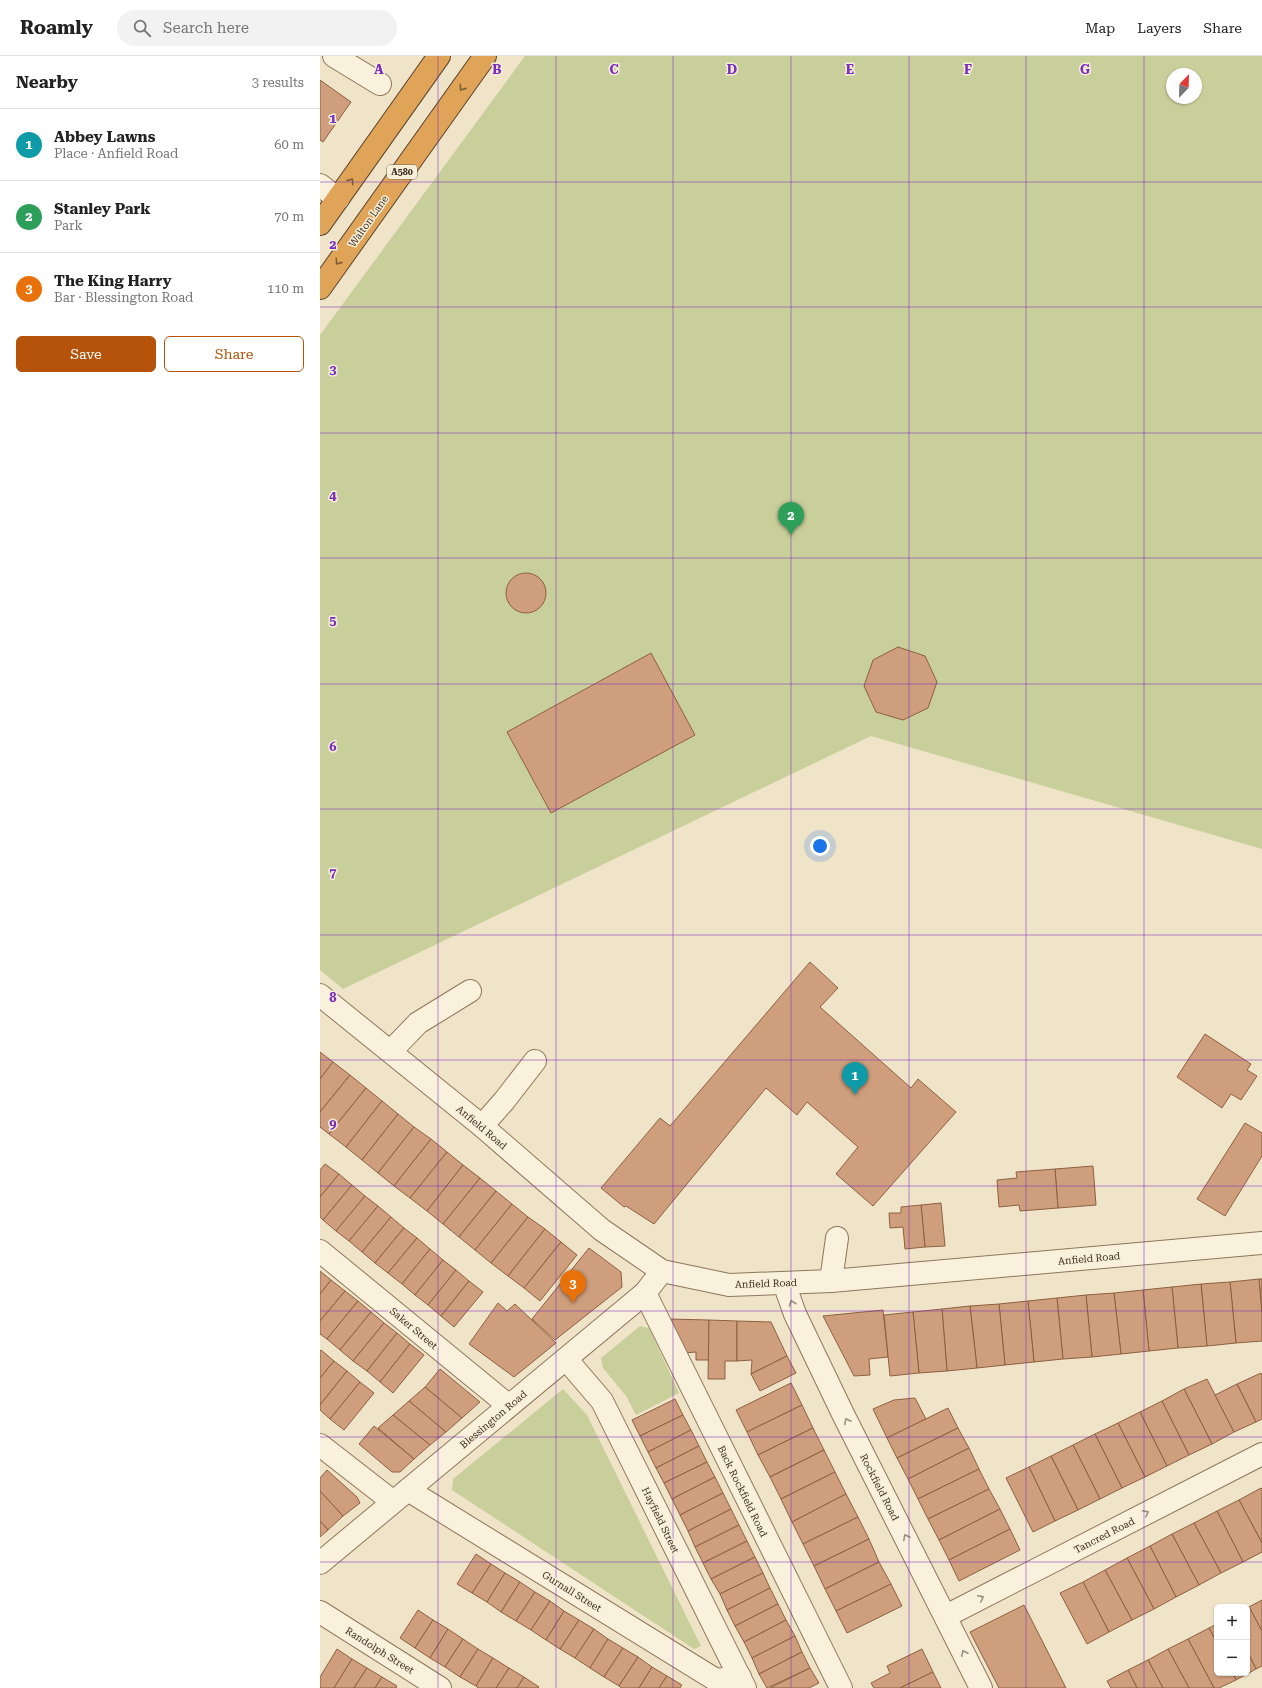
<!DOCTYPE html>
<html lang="en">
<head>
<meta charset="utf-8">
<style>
  body { margin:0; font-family:"Roboto Serif",serif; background:#f2f2f2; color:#222 }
  .controls { position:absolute; right:12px; bottom:12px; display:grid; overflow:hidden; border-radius:6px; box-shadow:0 1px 3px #0004 }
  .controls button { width:36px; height:36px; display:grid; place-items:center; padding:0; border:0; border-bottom:1px solid #e0e0e0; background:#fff; color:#222; font:20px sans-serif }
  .compass { position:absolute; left:846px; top:12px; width:36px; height:36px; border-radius:50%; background:#fff; box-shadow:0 1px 3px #0004; rotate:23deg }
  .you { position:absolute; left:500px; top:790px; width:14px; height:14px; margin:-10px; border:3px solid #fff; border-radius:50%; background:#1a73e8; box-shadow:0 0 0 6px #1a73e833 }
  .badge { display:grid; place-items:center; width:26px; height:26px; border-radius:50%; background:#b45309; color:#fff; font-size:13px; font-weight:700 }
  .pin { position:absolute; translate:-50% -33px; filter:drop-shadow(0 1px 2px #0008) }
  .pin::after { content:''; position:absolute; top:21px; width:14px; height:12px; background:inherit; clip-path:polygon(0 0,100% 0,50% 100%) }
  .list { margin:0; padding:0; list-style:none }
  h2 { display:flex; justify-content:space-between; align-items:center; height:52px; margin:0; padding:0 16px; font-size:17px }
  h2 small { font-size:13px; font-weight:400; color:#767676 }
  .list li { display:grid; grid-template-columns:26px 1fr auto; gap:12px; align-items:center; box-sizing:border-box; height:72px; padding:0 16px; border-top:1px solid #e0e0e0 }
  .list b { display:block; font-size:15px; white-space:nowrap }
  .list p { margin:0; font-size:13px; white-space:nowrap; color:#767676 }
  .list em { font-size:13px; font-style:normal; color:#767676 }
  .actions { display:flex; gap:8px; padding:12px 16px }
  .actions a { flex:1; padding:9px 0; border:1px solid #b45309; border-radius:6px; text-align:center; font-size:14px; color:#b45309 }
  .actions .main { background:#b45309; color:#fff }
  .icon { flex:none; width:22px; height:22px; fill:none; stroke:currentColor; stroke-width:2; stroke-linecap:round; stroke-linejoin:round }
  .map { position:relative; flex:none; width:942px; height:1632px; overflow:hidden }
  header { display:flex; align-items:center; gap:24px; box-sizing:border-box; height:56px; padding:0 20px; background:#fff; border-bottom:1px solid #e0e0e0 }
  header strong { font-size:19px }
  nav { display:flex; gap:22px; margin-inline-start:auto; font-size:14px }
  .search { width:280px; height:36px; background:#f2f2f2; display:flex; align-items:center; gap:10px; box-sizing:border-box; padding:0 14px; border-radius:22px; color:#767676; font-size:15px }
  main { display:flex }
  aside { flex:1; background:#fff }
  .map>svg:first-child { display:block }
  .green { fill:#c9cf9b; fill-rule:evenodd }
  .building { fill:#cf9f7d; stroke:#8d5f41 }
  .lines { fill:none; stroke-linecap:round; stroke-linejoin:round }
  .minor-casing { stroke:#8d765c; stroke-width:24 }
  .highway-casing { stroke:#5b4430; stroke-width:24 }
  .minor { stroke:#faf1dc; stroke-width:22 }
  .highway { stroke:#e0a458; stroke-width:22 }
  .oneway { stroke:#7e5d36 }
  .oneway2 { stroke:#9c907e }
  .grid { fill:none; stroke:#7b2cbf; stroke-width:1; stroke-opacity:0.55 }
  .labels { text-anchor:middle; stroke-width:3; stroke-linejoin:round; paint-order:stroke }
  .shield { fill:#f7eed8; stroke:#756857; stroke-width:1 }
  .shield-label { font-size:9px; font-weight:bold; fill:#3d2e20 }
  .street-label { font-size:10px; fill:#3d2e20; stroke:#f7eed8 }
  .grid-label { font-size:13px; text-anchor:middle; font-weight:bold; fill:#7b2cbf; stroke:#f7eed8; stroke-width:3; stroke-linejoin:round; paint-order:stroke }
</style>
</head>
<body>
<header>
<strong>Roamly</strong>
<div class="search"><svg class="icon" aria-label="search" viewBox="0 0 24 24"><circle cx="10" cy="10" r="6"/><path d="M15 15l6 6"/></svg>Search here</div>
<nav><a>Map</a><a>Layers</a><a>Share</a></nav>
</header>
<main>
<aside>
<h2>Nearby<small>3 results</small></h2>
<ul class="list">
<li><span class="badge" style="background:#0f9aa8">1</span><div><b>Abbey Lawns</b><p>Place · Anfield Road</p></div><em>60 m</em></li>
<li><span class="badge" style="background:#2e9e5b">2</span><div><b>Stanley Park</b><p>Park</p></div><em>70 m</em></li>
<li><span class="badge" style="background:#e8710a">3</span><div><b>The King Harry</b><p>Bar · Blessington Road</p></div><em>110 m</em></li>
</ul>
<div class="actions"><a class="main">Save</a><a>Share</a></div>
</aside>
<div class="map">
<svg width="942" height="1632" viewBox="0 0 942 1632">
  <rect width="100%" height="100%" fill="#f0e4c8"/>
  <g class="green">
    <path d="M205,0H942V793L551,680L23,933L0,914V279ZM852,18H876V42H852Z"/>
    <polygon points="320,1270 329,1272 359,1337 316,1359 306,1340 283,1312 281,1302"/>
    <polygon points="243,1333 267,1359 381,1590 374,1593 132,1434 133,1423"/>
  </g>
  <g class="building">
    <polygon points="0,24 31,46 3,86 0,84"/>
    <circle cx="206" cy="537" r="20"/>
    <polygon points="578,591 605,600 617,626 608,652 583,664 556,656 544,630 553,604"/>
    <polygon points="331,597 375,679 231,757 187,676"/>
    <polygon points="490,906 518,932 500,951 591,1032 598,1023 636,1056 553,1150 516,1118 538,1091 487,1046 477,1059 446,1032 334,1168 306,1150 304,1151 281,1132 340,1062 350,1070"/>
    <polygon points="885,978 931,1008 927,1014 937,1020 921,1044 911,1038 902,1052 857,1021"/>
    <polygon points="0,996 13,1006 0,1023"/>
    <polygon points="13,1006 30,1019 0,1056 0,1023"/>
    <polygon points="30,1019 46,1032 9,1078 0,1071 0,1056"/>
    <polygon points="46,1032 62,1045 26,1091 9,1078"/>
    <polygon points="62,1045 78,1058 42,1104 26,1091"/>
    <polygon points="78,1058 94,1071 58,1117 42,1104"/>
    <polygon points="925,1067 942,1077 942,1100 905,1160 877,1143"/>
    <polygon points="94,1071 111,1083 74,1130 58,1117"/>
    <polygon points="111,1083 127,1096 90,1142 74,1130"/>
    <polygon points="127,1096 143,1109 107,1155 90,1142"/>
    <polygon points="5,1108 19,1118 0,1141 0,1114"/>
    <polygon points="143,1109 160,1122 123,1168 107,1155"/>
    <polygon points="773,1110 776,1149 738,1152 735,1113"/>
    <polygon points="735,1113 738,1152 700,1155 699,1149 679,1151 677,1124 697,1122 696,1116"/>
    <polygon points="19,1118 32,1129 3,1164 0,1161 0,1141"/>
    <polygon points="160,1122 176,1135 139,1181 123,1168"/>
    <polygon points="32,1129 45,1140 16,1175 3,1164"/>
    <polygon points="176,1135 192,1148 155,1194 139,1181"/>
    <polygon points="45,1140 58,1150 29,1185 16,1175"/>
    <polygon points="621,1147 625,1190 605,1191 601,1149"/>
    <polygon points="192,1148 208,1161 171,1207 155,1194"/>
    <polygon points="601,1149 605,1191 585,1193 583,1171 570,1172 569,1157 581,1157 581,1151"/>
    <polygon points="58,1150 71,1161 42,1196 29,1185"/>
    <polygon points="71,1161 84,1172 55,1207 42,1196"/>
    <polygon points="208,1161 225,1173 188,1220 171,1207"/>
    <polygon points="84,1172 97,1182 68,1217 55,1207"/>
    <polygon points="225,1173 241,1186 204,1232 188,1220"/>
    <polygon points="97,1182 110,1193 82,1228 68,1217"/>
    <polygon points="241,1186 257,1199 220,1245 204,1232"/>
    <polygon points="269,1192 301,1216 302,1231 235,1284 212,1263"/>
    <polygon points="110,1193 123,1204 95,1239 82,1228"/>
    <polygon points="123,1204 136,1214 108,1249 95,1239"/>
    <polygon points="136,1214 149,1225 121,1260 108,1249"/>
    <polygon points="0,1215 11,1224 0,1238"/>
    <polygon points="939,1223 942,1223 942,1258"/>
    <polygon points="939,1223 942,1258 942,1285 916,1287 910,1226"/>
    <polygon points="11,1224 25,1235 0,1265 0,1238"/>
    <polygon points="149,1225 163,1236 134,1271 121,1260"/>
    <polygon points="910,1226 916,1287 887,1290 881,1228"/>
    <polygon points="881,1228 887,1290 858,1292 852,1231"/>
    <polygon points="852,1231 858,1292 829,1295 823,1234"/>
    <polygon points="823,1234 829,1295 801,1298 794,1237"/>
    <polygon points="25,1235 38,1245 7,1283 0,1278 0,1265"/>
    <polygon points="794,1237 801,1298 772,1301 766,1239"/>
    <polygon points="766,1239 772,1301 743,1303 737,1242"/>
    <polygon points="737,1242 743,1303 714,1306 708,1245"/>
    <polygon points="38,1245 51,1256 20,1294 7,1283"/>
    <polygon points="708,1245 714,1306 685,1309 679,1248"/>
    <polygon points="178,1247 187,1255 195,1248 236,1287 194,1321 149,1288"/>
    <polygon points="679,1248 685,1309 657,1312 650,1250"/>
    <polygon points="650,1250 657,1312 627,1315 622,1253"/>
    <polygon points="622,1253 627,1315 599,1317 593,1256"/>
    <polygon points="563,1254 568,1301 549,1303 550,1319 534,1320 503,1260"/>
    <polygon points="51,1256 64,1267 33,1305 20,1294"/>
    <polygon points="593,1256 599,1317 570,1320 564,1259"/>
    <polygon points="349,1263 389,1264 389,1304 376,1304 376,1296 364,1297"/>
    <polygon points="389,1264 417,1265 417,1305 405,1305 405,1323 388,1323"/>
    <polygon points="417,1265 451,1266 467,1300 431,1318 432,1304 417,1305"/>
    <polygon points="64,1267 77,1277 47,1315 33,1305"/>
    <polygon points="77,1277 90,1288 60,1326 47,1315"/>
    <polygon points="90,1288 104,1299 73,1337 60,1326"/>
    <polygon points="1,1294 14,1305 0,1322 0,1295"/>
    <polygon points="467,1300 476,1317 440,1335 431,1318"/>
    <polygon points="14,1305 27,1315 0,1349 0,1322"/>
    <polygon points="120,1313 160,1346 142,1362 105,1331"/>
    <polygon points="27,1315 40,1326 10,1363 0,1354 0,1349"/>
    <polygon points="941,1317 942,1320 942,1363 936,1366 917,1328"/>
    <polygon points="887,1323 914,1376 892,1388 864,1333"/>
    <polygon points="40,1326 54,1337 24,1374 10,1363"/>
    <polygon points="471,1327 482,1349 427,1376 416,1354"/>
    <polygon points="917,1328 936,1366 914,1376 895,1339"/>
    <polygon points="105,1331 142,1362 126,1376 89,1345"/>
    <polygon points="864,1333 892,1388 869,1399 842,1345"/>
    <polygon points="595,1342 606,1363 567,1382 553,1353 574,1344"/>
    <polygon points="355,1343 363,1359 320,1380 312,1364"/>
    <polygon points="89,1345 126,1376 110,1389 73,1359"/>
    <polygon points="842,1345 869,1399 847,1410 820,1356"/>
    <polygon points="482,1349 493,1372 438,1399 427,1376"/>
    <polygon points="628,1352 638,1372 577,1402 567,1382"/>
    <polygon points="820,1356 847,1410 825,1421 798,1367"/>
    <polygon points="73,1359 110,1389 94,1403 58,1372"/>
    <polygon points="363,1359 371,1374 328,1396 320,1380"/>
    <polygon points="798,1367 825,1421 802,1432 775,1378"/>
    <polygon points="54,1370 94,1403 80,1416 72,1416 39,1388"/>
    <polygon points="493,1372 504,1394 450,1421 438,1399"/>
    <polygon points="638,1372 649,1392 588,1423 577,1402"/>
    <polygon points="371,1374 379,1390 336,1412 328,1396"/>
    <polygon points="775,1378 802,1432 780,1443 753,1389"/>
    <polygon points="753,1389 780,1443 758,1454 731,1400"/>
    <polygon points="379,1390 387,1406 344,1427 336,1412"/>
    <polygon points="649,1392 659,1413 598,1443 588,1423"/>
    <polygon points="504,1394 515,1416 461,1443 450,1421"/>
    <polygon points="731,1400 758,1454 735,1465 709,1411"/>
    <polygon points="387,1406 395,1421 352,1443 344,1427"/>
    <polygon points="709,1411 735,1465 713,1476 686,1422"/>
    <polygon points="659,1413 669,1433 608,1463 598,1443"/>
    <polygon points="7,1414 37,1441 40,1447 23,1460 0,1435 0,1422"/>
    <polygon points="515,1416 526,1438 472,1466 461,1443"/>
    <polygon points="395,1421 403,1437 360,1459 352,1443"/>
    <polygon points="941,1432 942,1433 942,1487 919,1444"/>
    <polygon points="669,1433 680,1453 619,1484 608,1463"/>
    <polygon points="0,1435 23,1460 8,1474 0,1465"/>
    <polygon points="403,1437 411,1453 368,1475 360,1459"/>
    <polygon points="526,1438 538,1461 483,1488 472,1466"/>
    <polygon points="919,1444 942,1487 942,1496 923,1506 897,1455"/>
    <polygon points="411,1453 419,1469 375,1491 368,1475"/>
    <polygon points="680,1453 690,1473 629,1504 619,1484"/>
    <polygon points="897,1455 923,1506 901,1517 874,1467"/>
    <polygon points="538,1461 549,1483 494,1510 483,1488"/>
    <polygon points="0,1465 8,1474 0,1481"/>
    <polygon points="874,1467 901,1517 879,1529 852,1478"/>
    <polygon points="419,1469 427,1485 383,1507 375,1491"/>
    <polygon points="690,1473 700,1494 639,1525 629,1504"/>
    <polygon points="852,1478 879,1529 856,1541 830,1490"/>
    <polygon points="549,1483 559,1506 505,1533 494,1510"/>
    <polygon points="427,1485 435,1501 391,1523 383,1507"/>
    <polygon points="830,1490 856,1541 834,1553 807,1502"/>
    <polygon points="156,1498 171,1508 152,1537 137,1528"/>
    <polygon points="435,1501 443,1517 400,1538 391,1523"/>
    <polygon points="807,1502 834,1553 812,1564 785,1514"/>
    <polygon points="559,1506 571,1528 516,1555 505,1533"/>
    <polygon points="171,1508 185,1517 167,1546 152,1537"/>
    <polygon points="785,1514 812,1564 789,1576 763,1526"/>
    <polygon points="185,1517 200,1526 181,1556 167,1546"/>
    <polygon points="443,1517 450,1532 407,1554 400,1538"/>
    <polygon points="200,1526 215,1536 196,1565 181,1556"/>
    <polygon points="763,1526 789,1576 767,1588 740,1537"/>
    <polygon points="571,1528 582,1550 527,1577 516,1555"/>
    <polygon points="450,1532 458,1548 415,1570 407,1554"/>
    <polygon points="215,1536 230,1545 211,1574 196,1565"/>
    <polygon points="942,1544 942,1575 929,1551"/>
    <polygon points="230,1545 244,1555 226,1584 211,1574"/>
    <polygon points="458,1548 466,1564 424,1586 415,1570"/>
    <polygon points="704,1549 746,1632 679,1632 650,1576"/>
    <polygon points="929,1551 942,1575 942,1610 936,1613 927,1595 927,1552"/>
    <polygon points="98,1554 113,1564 95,1592 80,1582"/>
    <polygon points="244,1555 259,1564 240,1593 226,1584"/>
    <polygon points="113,1564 128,1573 110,1602 95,1592"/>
    <polygon points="259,1564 274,1573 255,1602 240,1593"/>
    <polygon points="466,1564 475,1580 432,1602 424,1586"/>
    <polygon points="897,1568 897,1587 889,1572"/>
    <polygon points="889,1572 897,1587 897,1617 913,1617 916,1624 899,1632 894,1632 868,1583"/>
    <polygon points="128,1573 143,1583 125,1611 110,1602"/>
    <polygon points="274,1573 288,1583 270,1612 255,1602"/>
    <polygon points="475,1580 482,1596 439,1618 432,1602"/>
    <polygon points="143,1583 158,1593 140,1621 125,1611"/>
    <polygon points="288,1583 303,1592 284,1621 270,1612"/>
    <polygon points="868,1583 894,1632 869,1632 848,1593"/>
    <polygon points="303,1592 318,1601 299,1630 284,1621"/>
    <polygon points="17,1593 32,1603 14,1632 0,1632 0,1621"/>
    <polygon points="158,1593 173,1602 156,1630 140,1621"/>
    <polygon points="602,1593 613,1616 580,1632 554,1632 551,1627 570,1617 567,1610"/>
    <polygon points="848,1593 869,1632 843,1632 828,1604"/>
    <polygon points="927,1595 936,1613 916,1624 913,1617 927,1617"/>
    <polygon points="482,1596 490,1612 447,1632 439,1618"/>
    <polygon points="318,1601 332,1611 319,1632 301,1632 299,1630"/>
    <polygon points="173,1602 189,1612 176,1632 158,1632 156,1630"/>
    <polygon points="32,1603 47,1612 34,1632 14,1632"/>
    <polygon points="828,1604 843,1632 817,1632 808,1614"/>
    <polygon points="332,1611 347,1620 339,1632 319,1632"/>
    <polygon points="47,1612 62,1621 55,1632 34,1632"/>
    <polygon points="189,1612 204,1621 197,1632 176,1632"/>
    <polygon points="490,1612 499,1627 489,1632 450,1632"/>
    <polygon points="808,1614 817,1632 791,1632 787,1625"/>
    <polygon points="613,1616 621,1632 580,1632"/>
    <polygon points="347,1620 362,1629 360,1632 339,1632"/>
    <polygon points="62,1621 77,1630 76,1632 55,1632"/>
    <polygon points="204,1621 219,1631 218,1632 197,1632"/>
  </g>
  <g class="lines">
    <defs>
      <g id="minor">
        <polyline points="14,0 60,28"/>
        <polyline points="0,129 18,143"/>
        <polyline points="0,939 162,1070 282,1174 342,1215 409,1229 511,1225 942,1187"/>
        <polyline points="71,995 98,967 150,935"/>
        <polyline points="162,1070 184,1045 215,1005"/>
        <polyline points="0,1195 188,1349"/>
        <polyline points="511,1225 517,1182"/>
        <polyline points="464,1227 475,1258 523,1358 661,1632"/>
        <polyline points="325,1237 521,1632"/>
        <polyline points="246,1303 282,1345 425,1632"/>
        <polyline points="0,1389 72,1445"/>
        <polyline points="88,1434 396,1624 420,1621"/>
        <polyline points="0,1507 325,1237 342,1215"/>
        <polyline points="0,1556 120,1632"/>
        <polyline points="626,1560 942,1398"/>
      </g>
      <g id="highway">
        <polyline points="0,168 119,0"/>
        <polyline points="0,232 165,0"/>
      </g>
    </defs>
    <use href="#minor" class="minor-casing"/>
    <use href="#highway" class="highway-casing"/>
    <use href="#minor" class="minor"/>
    <use href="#highway" class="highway"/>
  </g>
  <defs><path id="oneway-chevron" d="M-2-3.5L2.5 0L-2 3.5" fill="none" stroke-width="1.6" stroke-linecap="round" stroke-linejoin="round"/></defs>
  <g class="oneway">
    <use href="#oneway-chevron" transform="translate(142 32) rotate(125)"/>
    <use href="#oneway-chevron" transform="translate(31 125) rotate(-55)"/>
    <use href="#oneway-chevron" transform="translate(18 206) rotate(125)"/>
  </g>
  <g class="oneway2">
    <use href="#oneway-chevron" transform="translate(472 1247) rotate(-109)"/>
    <use href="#oneway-chevron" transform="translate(527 1365) rotate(-117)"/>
    <use href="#oneway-chevron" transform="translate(826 1457) rotate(-27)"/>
    <use href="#oneway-chevron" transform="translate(586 1481) rotate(-117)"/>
    <use href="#oneway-chevron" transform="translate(661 1542) rotate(-27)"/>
    <use href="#oneway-chevron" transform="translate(644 1597) rotate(-116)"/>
  </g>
  <path class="grid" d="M118,0V1632M236,0V1632M353,0V1632M471,0V1632M589,0V1632M706,0V1632M824,0V1632M0,126H942M0,251H942M0,377H942M0,502H942M0,628H942M0,753H942M0,879H942M0,1004H942M0,1130H942M0,1255H942M0,1381H942M0,1506H942"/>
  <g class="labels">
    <rect class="shield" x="67" y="109" width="30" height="14" rx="3"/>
    <g class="shield-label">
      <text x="82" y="119">A580</text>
    </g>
    <g class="street-label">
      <text transform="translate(48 165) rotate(-55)" y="4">Walton Lane</text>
      <text transform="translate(162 1071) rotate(40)" y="4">Anfield Road</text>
      <text transform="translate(769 1202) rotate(-5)" y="4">Anfield Road</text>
      <text transform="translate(446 1227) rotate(-2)" y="4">Anfield Road</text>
      <text transform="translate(94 1272) rotate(40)" y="4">Saker Street</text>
      <text transform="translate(173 1363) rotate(-40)" y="4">Blessington Road</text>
      <text transform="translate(560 1431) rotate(63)" y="4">Rockfield Road</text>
      <text transform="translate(423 1435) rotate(64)" y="4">Back Rockfield Road</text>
      <text transform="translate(341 1464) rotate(64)" y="4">Hayfield Street</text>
      <text transform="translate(784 1479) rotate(-27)" y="4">Tancred Road</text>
      <text transform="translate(252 1535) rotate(32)" y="4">Gurnall Street</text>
      <text transform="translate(60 1594) rotate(32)" y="4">Randolph Street</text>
    </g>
  </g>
  <g class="grid-label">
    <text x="59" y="18">A</text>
    <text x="177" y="18">B</text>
    <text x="294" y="18">C</text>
    <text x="412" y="18">D</text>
    <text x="530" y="18">E</text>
    <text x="648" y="18">F</text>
    <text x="765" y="18">G</text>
    <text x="13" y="67">1</text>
    <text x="13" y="193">2</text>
    <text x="13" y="318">3</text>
    <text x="13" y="444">4</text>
    <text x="13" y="569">5</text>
    <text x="13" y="695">6</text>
    <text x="13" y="821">7</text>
    <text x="13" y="946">8</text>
    <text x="13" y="1072">9</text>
  </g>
</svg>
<div class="controls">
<button>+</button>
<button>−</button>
</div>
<svg class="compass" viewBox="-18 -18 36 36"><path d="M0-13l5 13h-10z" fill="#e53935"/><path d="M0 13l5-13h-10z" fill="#767676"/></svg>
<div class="you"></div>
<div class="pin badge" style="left:535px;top:1039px;background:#0f9aa8">1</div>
<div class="pin badge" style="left:471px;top:479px;background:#2e9e5b">2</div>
<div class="pin badge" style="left:253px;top:1247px;background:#e8710a">3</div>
</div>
</main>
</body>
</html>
